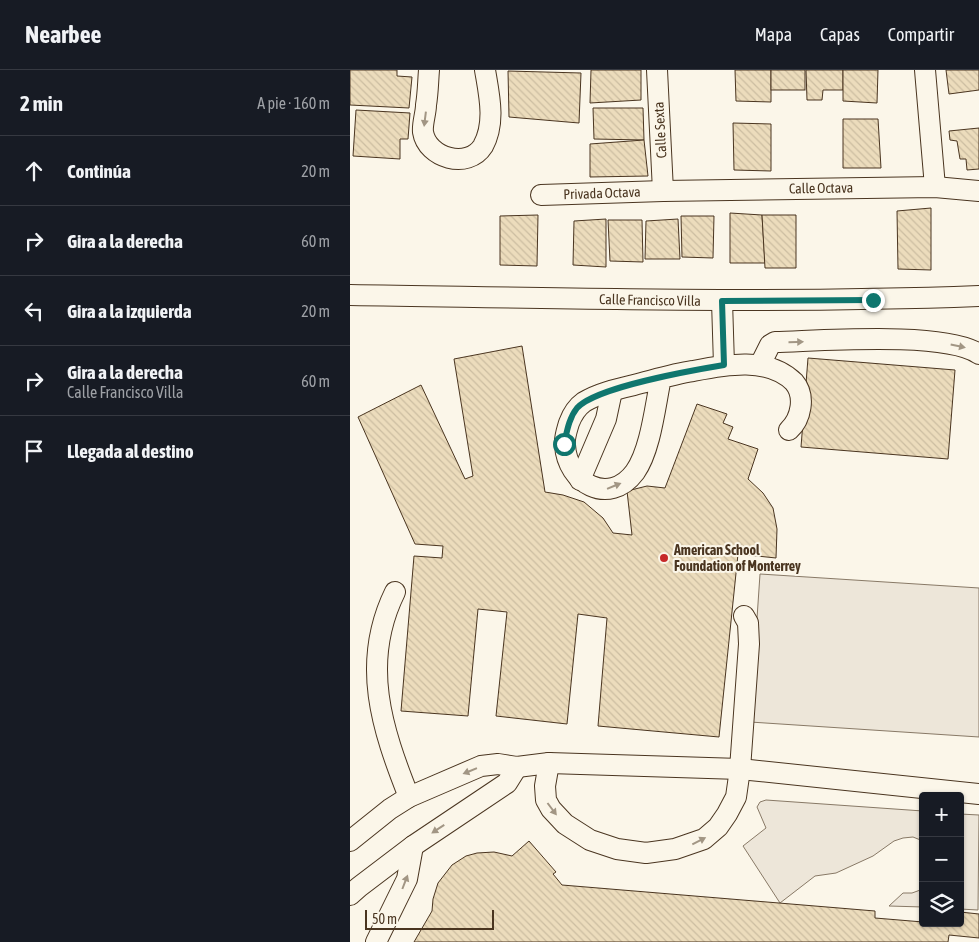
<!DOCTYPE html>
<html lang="es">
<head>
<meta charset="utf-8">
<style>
  body { margin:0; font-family:"Asap Condensed",sans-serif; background:#20242c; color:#f1f3f6 }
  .controls { position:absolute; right:15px; bottom:15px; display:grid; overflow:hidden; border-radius:5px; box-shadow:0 1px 4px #0004 }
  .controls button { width:45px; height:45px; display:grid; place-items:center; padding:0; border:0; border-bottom:1px solid #363941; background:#171b24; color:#f1f3f6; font:25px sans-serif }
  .scale { position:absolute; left:15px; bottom:12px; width:129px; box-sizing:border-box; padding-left:5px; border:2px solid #4a3520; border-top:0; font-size:14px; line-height:18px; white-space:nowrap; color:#4a3520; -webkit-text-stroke:4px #fbf6e9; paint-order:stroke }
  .stop { position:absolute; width:15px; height:15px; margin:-11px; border:4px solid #0f766e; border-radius:50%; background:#fff }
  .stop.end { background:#0f766e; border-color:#fff; box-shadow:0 1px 5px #0008 }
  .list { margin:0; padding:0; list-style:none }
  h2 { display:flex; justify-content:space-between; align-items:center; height:65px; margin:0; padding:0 20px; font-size:21px }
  h2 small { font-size:16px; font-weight:400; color:#9ea1a6 }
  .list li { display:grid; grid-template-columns:32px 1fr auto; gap:15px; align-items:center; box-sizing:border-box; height:70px; padding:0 20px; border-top:1px solid #363941 }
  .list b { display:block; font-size:19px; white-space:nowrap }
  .list p { margin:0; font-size:16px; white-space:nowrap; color:#9ea1a6 }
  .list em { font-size:16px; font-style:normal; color:#9ea1a6 }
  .icon { flex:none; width:28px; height:28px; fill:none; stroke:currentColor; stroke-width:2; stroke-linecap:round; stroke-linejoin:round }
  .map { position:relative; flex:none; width:629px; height:872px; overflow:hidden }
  header { display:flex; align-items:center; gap:30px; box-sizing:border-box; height:70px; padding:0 25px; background:#171b24; border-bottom:1px solid #363941 }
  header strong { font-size:24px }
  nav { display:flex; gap:28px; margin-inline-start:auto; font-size:18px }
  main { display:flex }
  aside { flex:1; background:#171b24 }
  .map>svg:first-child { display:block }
  .garden { fill:#ede6d9; stroke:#887966 }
  .building { fill:url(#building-back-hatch); stroke:#4a3520 }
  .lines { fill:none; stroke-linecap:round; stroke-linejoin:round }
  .minor-casing { stroke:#4a3520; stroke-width:22 }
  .minor { stroke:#fbf6e9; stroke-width:20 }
  .oneway { fill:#a29684 }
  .route { stroke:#0f766e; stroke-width:6 }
  .poi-dot { fill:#c62828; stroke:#fbf6e9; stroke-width:2 }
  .labels { text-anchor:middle; stroke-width:4; stroke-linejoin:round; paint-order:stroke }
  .street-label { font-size:14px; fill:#4a3520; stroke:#fbf6e9 }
  .poi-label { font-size:14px; font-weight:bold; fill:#4a3520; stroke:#fbf6e9; text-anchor:start }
</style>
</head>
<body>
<header>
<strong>Nearbee</strong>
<nav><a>Mapa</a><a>Capas</a><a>Compartir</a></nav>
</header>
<main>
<aside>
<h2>2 min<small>A pie · 160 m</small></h2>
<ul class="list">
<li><svg class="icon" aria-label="ahead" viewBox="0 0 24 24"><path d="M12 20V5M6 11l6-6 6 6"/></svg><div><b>Continúa</b></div><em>20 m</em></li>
<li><svg class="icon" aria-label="right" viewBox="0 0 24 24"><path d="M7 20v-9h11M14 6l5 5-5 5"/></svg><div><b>Gira a la derecha</b></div><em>60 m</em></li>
<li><svg class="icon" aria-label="left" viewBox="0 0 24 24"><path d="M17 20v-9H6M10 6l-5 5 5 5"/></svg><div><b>Gira a la izquierda</b></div><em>20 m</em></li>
<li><svg class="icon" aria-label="right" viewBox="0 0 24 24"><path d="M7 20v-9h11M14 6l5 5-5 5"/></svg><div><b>Gira a la derecha</b><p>Calle Francisco Villa</p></div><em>60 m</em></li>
<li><svg class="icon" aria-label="arrive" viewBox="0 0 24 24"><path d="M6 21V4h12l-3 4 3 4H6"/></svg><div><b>Llegada al destino</b></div></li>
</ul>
</aside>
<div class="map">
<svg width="629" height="872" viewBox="0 0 629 872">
  <defs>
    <pattern id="building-back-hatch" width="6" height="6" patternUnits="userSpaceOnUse" patternTransform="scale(1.25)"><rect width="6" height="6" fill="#ecdcbc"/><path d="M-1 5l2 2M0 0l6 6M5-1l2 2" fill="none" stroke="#ccbda1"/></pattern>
  </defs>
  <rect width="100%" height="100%" fill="#fbf6e9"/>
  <g class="garden">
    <polygon points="410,504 629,518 629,667 400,652"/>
    <polygon points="416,730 573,741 573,771 563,767 553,768 544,771 523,786 486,803 465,806 430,833 393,776 416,758 407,737 410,732"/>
    <polygon points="610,744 629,745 628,840 610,839"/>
    <polygon points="573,819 573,837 539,836 553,823 562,823"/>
  </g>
  <g class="building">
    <polygon points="0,0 47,0 47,6 62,7 59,38 0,35"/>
    <polygon points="241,0 291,0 291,30 240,33"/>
    <polygon points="385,0 421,0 421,32 386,31"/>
    <rect x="421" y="0" width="34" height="20"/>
    <polygon points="456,0 493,0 493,20 473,20 472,30 457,30"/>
    <polygon points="493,0 528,0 527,33 493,31"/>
    <polygon points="596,0 629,0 629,20 599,24"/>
    <polygon points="158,1 231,3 229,53 159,47"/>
    <polygon points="243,38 293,38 294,70 244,69"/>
    <polygon points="6,40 60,43 58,69 50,69 50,89 3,86"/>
    <polygon points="493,49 528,49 531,98 493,98"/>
    <polygon points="383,53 421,54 421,101 384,100"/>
    <polygon points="629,58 629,99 617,100 616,89 610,89 607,71 600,70 599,61"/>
    <polygon points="294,70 298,106 240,107 240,74"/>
    <polygon points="581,138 581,200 548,199 547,141"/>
    <polygon points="380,143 412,145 415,193 380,193"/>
    <polygon points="188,145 187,196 150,195 150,146"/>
    <polygon points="412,145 446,145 446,198 415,198"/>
    <polygon points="331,146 364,146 363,188 332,187"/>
    <polygon points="256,149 256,197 223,195 224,151"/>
    <polygon points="328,149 330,189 295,189 296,151"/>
    <polygon points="258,150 292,150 293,192 260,191"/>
    <polygon points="172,276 195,422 213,425 234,432 253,448 263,463 282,465 277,421 297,416 315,418 347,334 377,344 373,353 383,357 378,369 408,379 398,409 413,423 423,438 427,459 426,488 388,484 369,667 248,656 257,548 228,544 217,654 146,646 157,542 128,539 118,646 51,641 64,486 92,488 93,476 65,474 8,347 71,315 115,409 123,406 104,289"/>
    <polygon points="458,288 605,300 598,389 451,377"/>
    <polygon points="179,771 206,802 203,804 212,815 525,841 525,848 573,852 573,853 610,853 610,842 629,844 629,868 599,865 598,872 64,872 82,841 83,829 88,813 102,795 116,786 127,783 144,782 162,786"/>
  </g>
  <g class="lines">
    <defs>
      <g id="minor">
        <path d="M79,0C78,12 78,23 76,35C76,43 72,54 73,62C77,88 118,100 133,76C146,53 139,24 135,0"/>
        <polyline points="307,0 313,121"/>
        <polyline points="575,0 585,117"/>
        <polyline points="191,125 313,121 585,117 629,121"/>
        <path d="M0,225C210,228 419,234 629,226"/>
        <polyline points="372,231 374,295"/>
        <path d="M410,295L420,275L425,272C470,271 595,261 629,284"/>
        <path d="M311,308C305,336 301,379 285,402C259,437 217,413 215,375C214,368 217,360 219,353C222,345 227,337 234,332C249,323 267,319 284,315C304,310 323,304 343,301C374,295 418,286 444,312C456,326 451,349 439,360"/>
        <polyline points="230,410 256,349 262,321"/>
        <path d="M45,522C10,593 32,659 59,727"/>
        <polyline points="199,693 195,716 196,730 201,739 215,754 240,770 267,779 296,783 325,779 354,769 368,757 377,744 386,727 390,699 399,574 398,553 394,546"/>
        <polyline points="0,771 40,739 59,727 131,696 148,694 167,697 199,693 390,699 629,724"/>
        <polyline points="0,825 9,817 63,776 157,713 167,697"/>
        <polyline points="26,872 57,809 63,776"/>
      </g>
    </defs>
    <use href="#minor" class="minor-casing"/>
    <use href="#minor" class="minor"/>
  </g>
  <defs><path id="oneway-solid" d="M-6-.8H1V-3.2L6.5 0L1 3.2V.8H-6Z" transform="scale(1.25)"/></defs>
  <g class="oneway">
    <use href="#oneway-solid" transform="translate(75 49) rotate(97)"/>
    <use href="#oneway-solid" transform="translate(446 272) rotate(-1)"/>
    <use href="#oneway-solid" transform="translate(608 276) rotate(12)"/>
    <use href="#oneway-solid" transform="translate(264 416) rotate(-22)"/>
    <use href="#oneway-solid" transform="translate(120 701) rotate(158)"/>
    <use href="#oneway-solid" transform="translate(202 739) rotate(53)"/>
    <use href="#oneway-solid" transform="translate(88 759) rotate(147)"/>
    <use href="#oneway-solid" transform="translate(349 771) rotate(-27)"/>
    <use href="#oneway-solid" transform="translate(55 812) rotate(-69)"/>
  </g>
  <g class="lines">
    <path class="route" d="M214,374C217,361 219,348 227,338C246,317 344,300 374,295L372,231L523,230"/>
  </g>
  <circle class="poi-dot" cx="314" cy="488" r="5"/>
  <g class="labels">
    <g class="street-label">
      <text transform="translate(310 60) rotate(-93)" y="5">Calle Sexta</text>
      <text transform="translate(471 118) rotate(-1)" y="5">Calle Octava</text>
      <text transform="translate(252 123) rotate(-2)" y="5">Privada Octava</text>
      <text transform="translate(300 230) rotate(1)" y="5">Calle Francisco Villa</text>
    </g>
    <g class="poi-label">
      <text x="324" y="485">American School<tspan x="324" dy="16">Foundation of Monterrey</tspan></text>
    </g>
  </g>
</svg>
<div class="controls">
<button>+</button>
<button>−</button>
<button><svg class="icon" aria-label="layers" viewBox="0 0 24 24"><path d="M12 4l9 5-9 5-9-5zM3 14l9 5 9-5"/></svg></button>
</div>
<div class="scale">50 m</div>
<div class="stop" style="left:214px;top:374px"></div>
<div class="stop end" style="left:523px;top:230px"></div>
</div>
</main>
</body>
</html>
